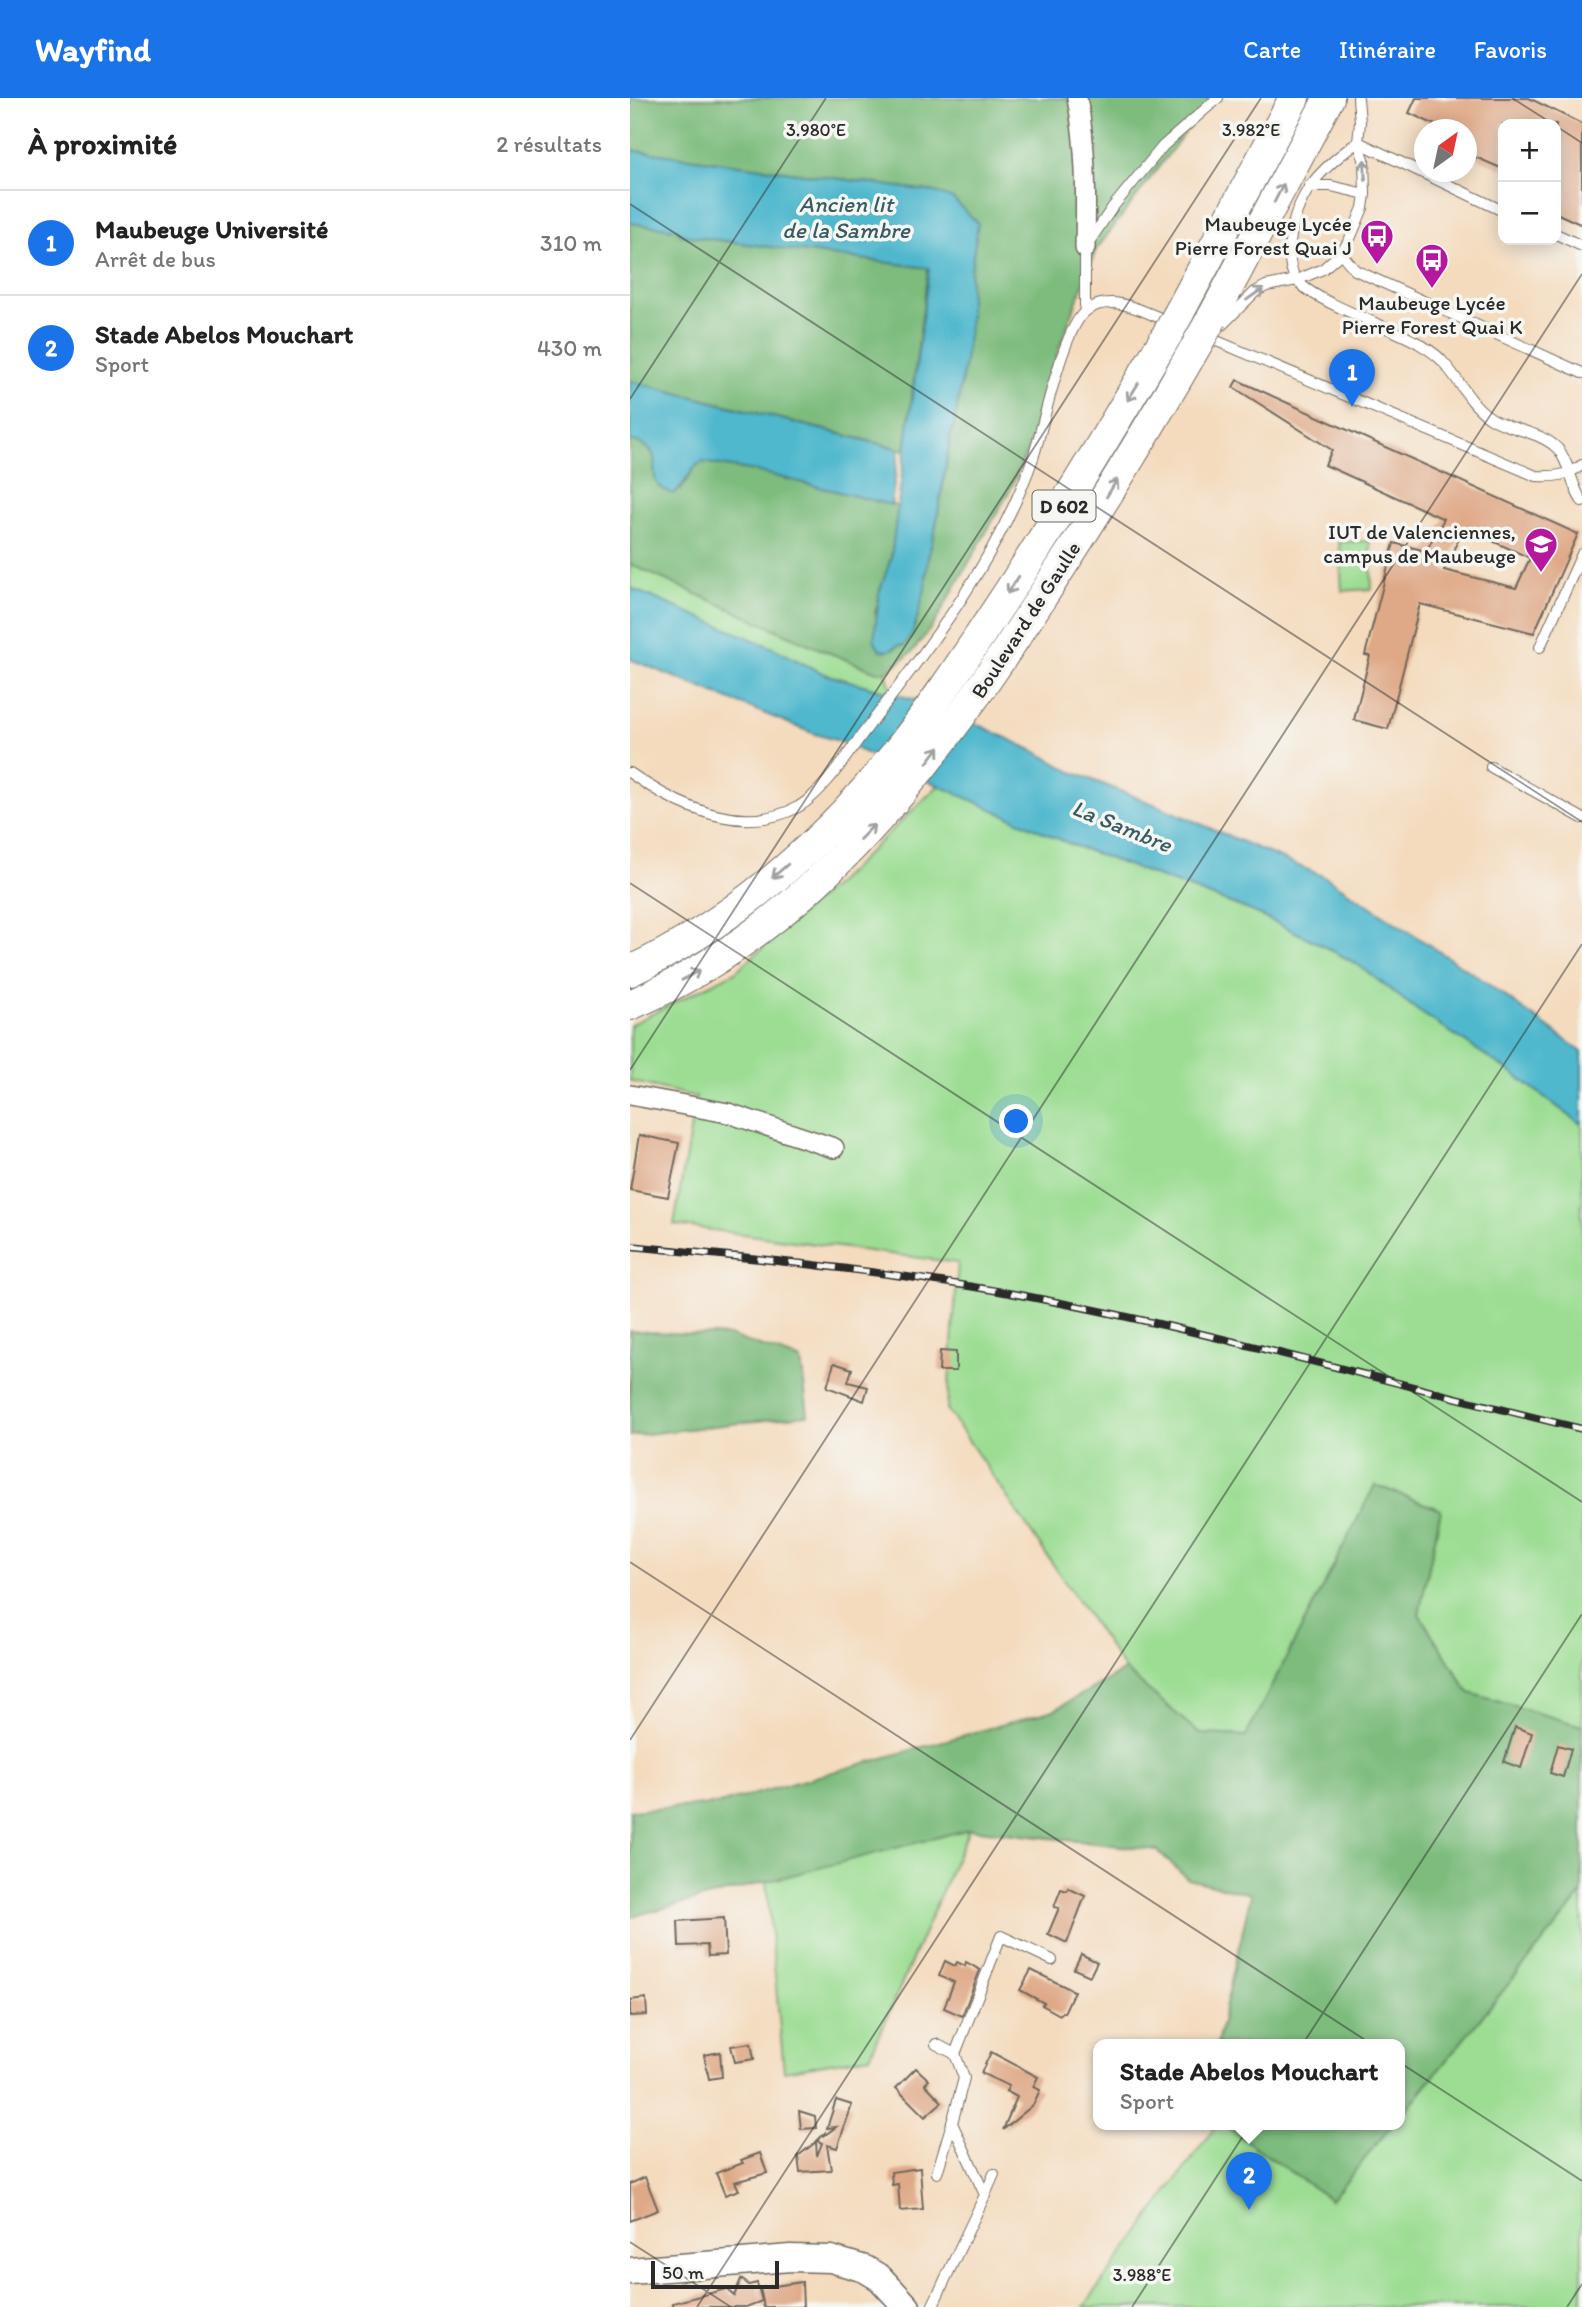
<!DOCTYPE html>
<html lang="fr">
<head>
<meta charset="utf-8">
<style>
  body { margin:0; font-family:Itim,sans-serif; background:#f2f2f2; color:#222 }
  .controls { position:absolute; right:21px; top:21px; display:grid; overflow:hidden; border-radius:14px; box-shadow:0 4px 18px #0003 }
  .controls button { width:63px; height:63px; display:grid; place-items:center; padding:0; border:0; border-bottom:2px solid #e0e0e0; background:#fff; color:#222; font:35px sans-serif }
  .compass { position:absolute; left:784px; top:21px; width:63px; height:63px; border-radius:50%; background:#fff; box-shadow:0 4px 18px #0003; rotate:33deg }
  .scale { position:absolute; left:21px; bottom:18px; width:128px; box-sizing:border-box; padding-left:7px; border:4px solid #2b2b2b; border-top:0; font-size:19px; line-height:24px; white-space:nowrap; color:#2b2b2b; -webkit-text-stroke:5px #f6f6f2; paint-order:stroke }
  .you { position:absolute; left:387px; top:1024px; width:24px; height:24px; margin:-18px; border:5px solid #fff; border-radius:50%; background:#1a73e8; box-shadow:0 0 0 10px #1a73e833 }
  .badge { display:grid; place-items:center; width:46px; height:46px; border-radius:50%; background:#1a73e8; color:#fff; font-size:23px; font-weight:700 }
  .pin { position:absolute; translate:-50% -58px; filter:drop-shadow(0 2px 4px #0008) }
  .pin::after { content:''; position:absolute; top:37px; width:24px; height:21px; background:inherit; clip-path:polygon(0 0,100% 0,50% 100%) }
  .popup { position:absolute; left:463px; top:1941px; width:312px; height:91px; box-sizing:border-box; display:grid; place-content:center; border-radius:14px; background:#fff; filter:drop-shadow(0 2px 5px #0005); font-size:23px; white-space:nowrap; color:#767676 }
  .popup b { font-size:26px; color:#222 }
  .popup::after { content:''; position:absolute; left:50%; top:100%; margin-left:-14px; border:14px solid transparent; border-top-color:#fff }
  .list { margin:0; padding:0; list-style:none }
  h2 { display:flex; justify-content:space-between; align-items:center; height:91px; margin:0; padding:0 28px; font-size:30px }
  h2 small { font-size:23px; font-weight:400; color:#767676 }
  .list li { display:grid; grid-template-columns:46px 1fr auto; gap:21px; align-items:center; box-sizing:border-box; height:105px; padding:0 28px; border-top:2px solid #e0e0e0 }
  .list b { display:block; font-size:26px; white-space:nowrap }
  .list p { margin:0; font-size:23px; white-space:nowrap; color:#767676 }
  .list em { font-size:23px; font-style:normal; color:#767676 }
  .map { position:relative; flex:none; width:952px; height:2209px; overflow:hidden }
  header { display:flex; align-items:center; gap:42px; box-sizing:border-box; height:98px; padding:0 35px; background:#1a73e8; color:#fff }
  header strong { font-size:33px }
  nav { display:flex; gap:38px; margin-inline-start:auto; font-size:24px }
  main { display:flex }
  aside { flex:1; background:#fff }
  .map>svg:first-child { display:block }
  .green { fill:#9cdd93; stroke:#64845f; stroke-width:2 }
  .forest { fill:#7dbc7d; stroke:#547454; stroke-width:2 }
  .water { fill:#4fb8cd; stroke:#3d727c; stroke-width:2 }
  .building { fill:#dfa987; fill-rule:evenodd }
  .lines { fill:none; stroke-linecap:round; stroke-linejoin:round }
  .lane-casing { stroke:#71695e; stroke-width:12 }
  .street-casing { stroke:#71695e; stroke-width:22 }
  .secondary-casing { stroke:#71695e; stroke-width:29 }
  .primary-casing { stroke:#71695e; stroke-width:32 }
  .lane { stroke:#fff; stroke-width:10 }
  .street { stroke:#fff; stroke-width:19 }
  .secondary { stroke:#fff; stroke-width:26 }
  .primary { stroke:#fff; stroke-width:30 }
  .rail-casing { stroke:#2b2b2b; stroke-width:8 }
  .rail { stroke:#f6f6f2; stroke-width:5; stroke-dasharray:16; stroke-linecap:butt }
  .primary-bridge-casing { stroke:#71695e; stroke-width:32; stroke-linecap:butt }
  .primary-bridge { stroke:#fff; stroke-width:30 }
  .oneway { stroke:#a0a0a0 }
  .ticks { fill:none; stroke:#2b2b2b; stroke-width:2; stroke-opacity:0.45 }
  .labels { text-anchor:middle; stroke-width:7; stroke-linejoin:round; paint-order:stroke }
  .shield { fill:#f6f6f2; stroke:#686867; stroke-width:2 }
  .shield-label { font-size:19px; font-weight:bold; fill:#2b2b2b }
  .poi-label { font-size:21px; fill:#2b2b2b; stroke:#f6f6f2; text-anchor:end }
  .street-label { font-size:21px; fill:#2b2b2b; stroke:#f6f6f2 }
  .water-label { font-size:23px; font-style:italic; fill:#385c64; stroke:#f6f6f2 }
  .ticks-label { font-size:18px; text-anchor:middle; fill:#2b2b2b; stroke:#f6f6f2; stroke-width:7; stroke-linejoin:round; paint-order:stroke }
</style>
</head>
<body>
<header>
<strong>Wayfind</strong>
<nav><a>Carte</a><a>Itinéraire</a><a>Favoris</a></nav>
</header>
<main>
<aside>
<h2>À proximité<small>2 résultats</small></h2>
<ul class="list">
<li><span class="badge">1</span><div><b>Maubeuge Université</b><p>Arrêt de bus</p></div><em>310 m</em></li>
<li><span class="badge">2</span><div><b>Stade Abelos Mouchart</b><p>Sport</p></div><em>430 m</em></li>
</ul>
</aside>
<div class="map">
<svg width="952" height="2209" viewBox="0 0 952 2209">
  <rect width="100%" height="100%" fill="#f6f6f2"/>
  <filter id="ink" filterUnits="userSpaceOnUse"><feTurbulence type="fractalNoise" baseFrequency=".0143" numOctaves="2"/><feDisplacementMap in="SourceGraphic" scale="14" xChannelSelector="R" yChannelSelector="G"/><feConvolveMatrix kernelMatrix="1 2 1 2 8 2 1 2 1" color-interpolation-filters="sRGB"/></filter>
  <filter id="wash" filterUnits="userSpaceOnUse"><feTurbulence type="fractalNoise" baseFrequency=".00686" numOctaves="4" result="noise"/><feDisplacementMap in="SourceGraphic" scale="28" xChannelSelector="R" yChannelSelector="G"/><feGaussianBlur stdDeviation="1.57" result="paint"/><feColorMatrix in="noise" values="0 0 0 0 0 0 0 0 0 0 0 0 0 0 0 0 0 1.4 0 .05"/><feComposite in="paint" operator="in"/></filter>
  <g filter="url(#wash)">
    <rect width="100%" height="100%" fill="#f4dbbe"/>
    <g class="green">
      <polygon points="740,443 742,491 712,493 709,444"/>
      <polygon points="0,466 183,548 247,574 256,574 262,595 195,576 0,490"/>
      <polygon points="310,686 440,746 619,812 684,843 727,866 787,912 885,977 952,1027 952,1628 839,1595 789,1516 811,1412 745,1387 617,1638 570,1636 495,1572 317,1311 328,1165 44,1127 66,999 0,983 0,927 105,874 208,784"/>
      <polygon points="339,1731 240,1958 154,1973 136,1782"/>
      <polygon points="952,1796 952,2209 454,2209 587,2026 592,2026 701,2102 763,2026 770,2026 770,2019"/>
    </g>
    <g class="forest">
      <path d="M0,0H581L466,152L428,253L403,340L380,392L304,526L282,554L256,574H247L183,548L0,466V342C13,345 18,348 26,360L24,369L51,392L66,367L73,364L125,373L268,408L261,460L245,515L264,551L283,534L291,506L298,459L305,433L312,394L321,335L324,328L336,256L340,178L347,125L305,94L0,52Z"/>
      <polygon points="0,125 46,131 51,137 298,170 275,352 0,283"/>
      <polygon points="0,1233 100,1238 171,1262 178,1317 0,1338"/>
      <polygon points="745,1387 811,1412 789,1516 839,1595 952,1628 952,1796 770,2019 770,1946 587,1946 621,1796 558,1781 527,1752 339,1731 0,1819 0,1713 89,1706 424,1612 495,1572 570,1636 616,1638"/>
      <polygon points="592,2026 763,2026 701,2102"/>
    </g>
    <g class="water">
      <polygon points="0,52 305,94 323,101 348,125 340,178 340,220 336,256 324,328 321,335 305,433 298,459 295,491 283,534 274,548 269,547 258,553 250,552 244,542 249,495 261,460 299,170 51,137 50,134 46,131 0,125"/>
      <path d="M0,283L269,351L261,407L125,373L73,364C59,369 57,388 43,396C2,381 49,354 0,342Z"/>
      <polygon points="0,490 143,550 194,576 286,602 349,627 408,655 442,674 531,709 697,780 851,881 952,954 952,1027 885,977 787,912 727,866 684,843 619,812 440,746 209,643 185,636 0,561"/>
    </g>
    <g id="blocks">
      <g class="building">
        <polygon points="786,0 899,0 952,26 952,127 926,115 926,26 873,26 873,71 836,55 836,32 816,32 779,15"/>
        <path d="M607,282L948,436L904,535L790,506L758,631L724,622L740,558L735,557L764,445L796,453L814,421L695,367L702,352L603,289ZM834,430L900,460L886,490L814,472Z"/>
        <polygon points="9,1037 49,1045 38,1099 0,1092"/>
        <polygon points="310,1253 326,1254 326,1273 309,1273"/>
        <polygon points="204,1265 222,1271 218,1284 238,1289 234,1303 197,1289"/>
        <polygon points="885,1629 902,1635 891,1670 874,1664"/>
        <polygon points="928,1647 941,1651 933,1679 920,1675"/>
        <polygon points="438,1790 455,1798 437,1845 418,1836 429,1810 424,1809 431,1791 437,1793"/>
        <polygon points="94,1820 96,1857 78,1858 77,1847 49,1848 48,1823"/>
        <polygon points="451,1856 467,1864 460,1878 444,1871"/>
        <polygon points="315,1863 325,1868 327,1864 335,1868 336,1864 350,1872 332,1918 314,1910 324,1884 309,1878"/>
        <polygon points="401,1872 444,1893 434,1915 432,1914 430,1917 412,1907 414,1905 390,1892"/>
        <polygon points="16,1900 17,1917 0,1918 0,1902"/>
        <polygon points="121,1945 124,1961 105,1964 101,1948"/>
        <polygon points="90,1954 92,1979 79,1981 74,1957"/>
        <polygon points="361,1954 408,1979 403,1989 410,1992 403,2007 373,2032 387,1999 376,1993 379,1988 351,1975"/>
        <polygon points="286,1970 299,1982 295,1986 312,2004 295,2019 266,1990"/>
        <polygon points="206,2002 222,2007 207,2050 197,2047 201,2072 170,2074 168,2058 186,2044 187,2058 192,2045 187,2043 195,2035 195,2037 206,2029 197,2030"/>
        <polygon points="169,2013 185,2018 186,2030 171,2031"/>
        <polygon points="130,2055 137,2075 105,2084 109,2092 95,2097 86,2075 113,2065 111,2062"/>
        <polygon points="290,2070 293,2111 270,2113 268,2086 262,2087 261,2074"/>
        <polygon points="15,2079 28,2112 0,2123 0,2086"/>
        <polygon points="111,2181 119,2187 127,2185 132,2203 116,2209 43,2209 43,2205 96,2191 104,2198"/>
        <polygon points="172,2184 173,2209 134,2209 130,2190"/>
      </g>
    </g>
  </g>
  <g filter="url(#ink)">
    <use href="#blocks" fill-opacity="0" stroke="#71695e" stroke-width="2"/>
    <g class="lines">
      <defs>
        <g id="lane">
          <path d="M728,44C690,71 665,96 660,145C659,157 659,171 666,181C681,203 761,229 788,245C796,250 807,256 813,264C830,282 839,306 861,320C881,333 911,333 928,351C940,365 941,388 952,403"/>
          <polyline points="728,44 873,113"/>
          <polyline points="679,88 701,88 735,96"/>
          <polyline points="926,136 952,148"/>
          <polyline points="711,155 725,172 952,275"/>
          <polyline points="455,213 455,150 482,110 533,48 588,0"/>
          <polyline points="592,227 625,194 636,188 667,182 693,171 711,155 719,143 733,110 735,96 734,61 728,44 730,24 728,0"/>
          <path d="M575,238L906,378C925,379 936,378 952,367"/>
          <polyline points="910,549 952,456"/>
          <polyline points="861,669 952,720"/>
          <path d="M0,675C47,708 111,739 168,709C193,695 217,657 234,634C300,548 367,463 403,360C413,330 433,228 457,212C483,194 516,215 542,225"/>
          <polyline points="306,1946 325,1956"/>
          <polyline points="307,2075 322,2025"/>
          <polyline points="355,2097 364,2076"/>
          <polyline points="302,2209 355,2097 322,2025 334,1980 325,1956 371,1838 422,1862"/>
        </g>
        <g id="street">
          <path d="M447,0C457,51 456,98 455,150"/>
          <polyline points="0,997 98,1015 204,1050"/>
        </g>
        <polyline id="secondary" points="0,2173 160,2160 201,2161 235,2171 250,2180 277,2209"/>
        <g id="primary">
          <polyline points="549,215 664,0"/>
          <polyline points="582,220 699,0"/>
          <path d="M0,873C98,828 190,749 258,665C298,616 333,563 368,510C428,420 483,328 538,235"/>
          <path d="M0,907C187,828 310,657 417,491C470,410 521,327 569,243"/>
        </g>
      </defs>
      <use href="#lane" class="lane-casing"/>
      <use href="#street" class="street-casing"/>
      <use href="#secondary" class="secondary-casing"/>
      <use href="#primary" class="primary-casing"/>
      <use href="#lane" class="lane"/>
      <use href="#street" class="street"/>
      <use href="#secondary" class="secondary"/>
      <use href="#primary" class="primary"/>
      <defs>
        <path id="rail" d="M0,1148C141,1162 282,1175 421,1203C599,1238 775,1289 952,1331"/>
      </defs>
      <use href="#rail" class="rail-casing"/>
      <use href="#rail" class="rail"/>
      <defs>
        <g id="primary-bridge">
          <polyline points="538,235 549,215"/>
          <polyline points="569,243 582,220"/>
        </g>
      </defs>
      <use href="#primary-bridge" class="primary-bridge-casing"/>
      <use href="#primary-bridge" class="primary-bridge"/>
    </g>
    <defs><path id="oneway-shaft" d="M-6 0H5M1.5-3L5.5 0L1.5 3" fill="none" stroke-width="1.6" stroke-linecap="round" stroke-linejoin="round" transform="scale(1.75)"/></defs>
    <g class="oneway">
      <use href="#oneway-shaft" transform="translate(735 72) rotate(-93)"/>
      <use href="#oneway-shaft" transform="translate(649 95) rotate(-63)"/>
      <use href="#oneway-shaft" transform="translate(625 196) rotate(-35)"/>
      <use href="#oneway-shaft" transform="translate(503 294) rotate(121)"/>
      <use href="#oneway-shaft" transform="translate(482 390) rotate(-58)"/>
      <use href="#oneway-shaft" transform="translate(383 487) rotate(124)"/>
      <use href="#oneway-shaft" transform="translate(303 657) rotate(-53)"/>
      <use href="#oneway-shaft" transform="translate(237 734) rotate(-45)"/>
      <use href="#oneway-shaft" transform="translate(150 773) rotate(139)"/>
      <use href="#oneway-shaft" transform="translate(61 877) rotate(-30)"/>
    </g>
  </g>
  <path class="ticks" d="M882,0L923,26M926,28L952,45M0,106L952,724M0,301L196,0M0,785L952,1404M0,972L631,0M0,1464L952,2083M0,1642L952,176M0,2144L101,2209M67,2209L952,846M502,2209L952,1516M937,2209L952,2186"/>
  <defs>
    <symbol id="bus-pin" viewBox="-11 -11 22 30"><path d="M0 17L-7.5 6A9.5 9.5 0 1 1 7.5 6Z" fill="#b5179e" stroke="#f6f6f2"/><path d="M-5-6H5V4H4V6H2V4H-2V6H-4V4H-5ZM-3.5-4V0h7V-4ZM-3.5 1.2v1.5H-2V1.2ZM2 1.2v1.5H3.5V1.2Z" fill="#fff"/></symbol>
    <symbol id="university-pin" viewBox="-11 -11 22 30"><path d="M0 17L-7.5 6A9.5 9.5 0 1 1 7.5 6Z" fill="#b5179e" stroke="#f6f6f2"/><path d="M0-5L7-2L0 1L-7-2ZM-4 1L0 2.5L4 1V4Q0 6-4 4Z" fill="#fff"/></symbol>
  </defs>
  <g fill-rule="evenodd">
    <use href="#bus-pin" x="728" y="119" width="38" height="52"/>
    <use href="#bus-pin" x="783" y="143" width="38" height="52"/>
    <use href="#university-pin" x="892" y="427" width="38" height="52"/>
  </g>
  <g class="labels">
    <rect class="shield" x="402.5" y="392.5" width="63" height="31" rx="5"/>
    <g class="shield-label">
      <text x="434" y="415">D 602</text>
    </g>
    <g class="poi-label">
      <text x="722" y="133">Maubeuge Lycée<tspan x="722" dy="24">Pierre Forest Quai J</tspan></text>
      <text x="802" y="212" text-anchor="middle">Maubeuge Lycée<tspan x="802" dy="24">Pierre Forest Quai K</tspan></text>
      <text x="886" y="441">IUT de Valenciennes,<tspan x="886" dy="24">campus de Maubeuge</tspan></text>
    </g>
    <g class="street-label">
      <text transform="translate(396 522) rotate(-57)" y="7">Boulevard de Gaulle</text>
    </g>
    <g class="water-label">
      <text x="216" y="114">Ancien lit<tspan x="216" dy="26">de la Sambre</tspan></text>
      <text transform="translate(492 728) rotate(22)" y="8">La Sambre</text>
    </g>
  </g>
  <g class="ticks-label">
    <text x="186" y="38">3.980°E</text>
    <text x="621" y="38">3.982°E</text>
    <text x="512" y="2183">3.988°E</text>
  </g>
</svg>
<div class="controls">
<button>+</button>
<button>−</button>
</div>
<svg class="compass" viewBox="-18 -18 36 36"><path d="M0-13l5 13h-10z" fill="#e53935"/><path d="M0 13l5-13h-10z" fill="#767676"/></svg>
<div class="scale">50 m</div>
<div class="you"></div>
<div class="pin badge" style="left:722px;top:309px">1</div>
<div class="pin badge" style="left:619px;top:2112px">2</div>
<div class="popup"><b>Stade Abelos Mouchart</b>Sport</div>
</div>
</main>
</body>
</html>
